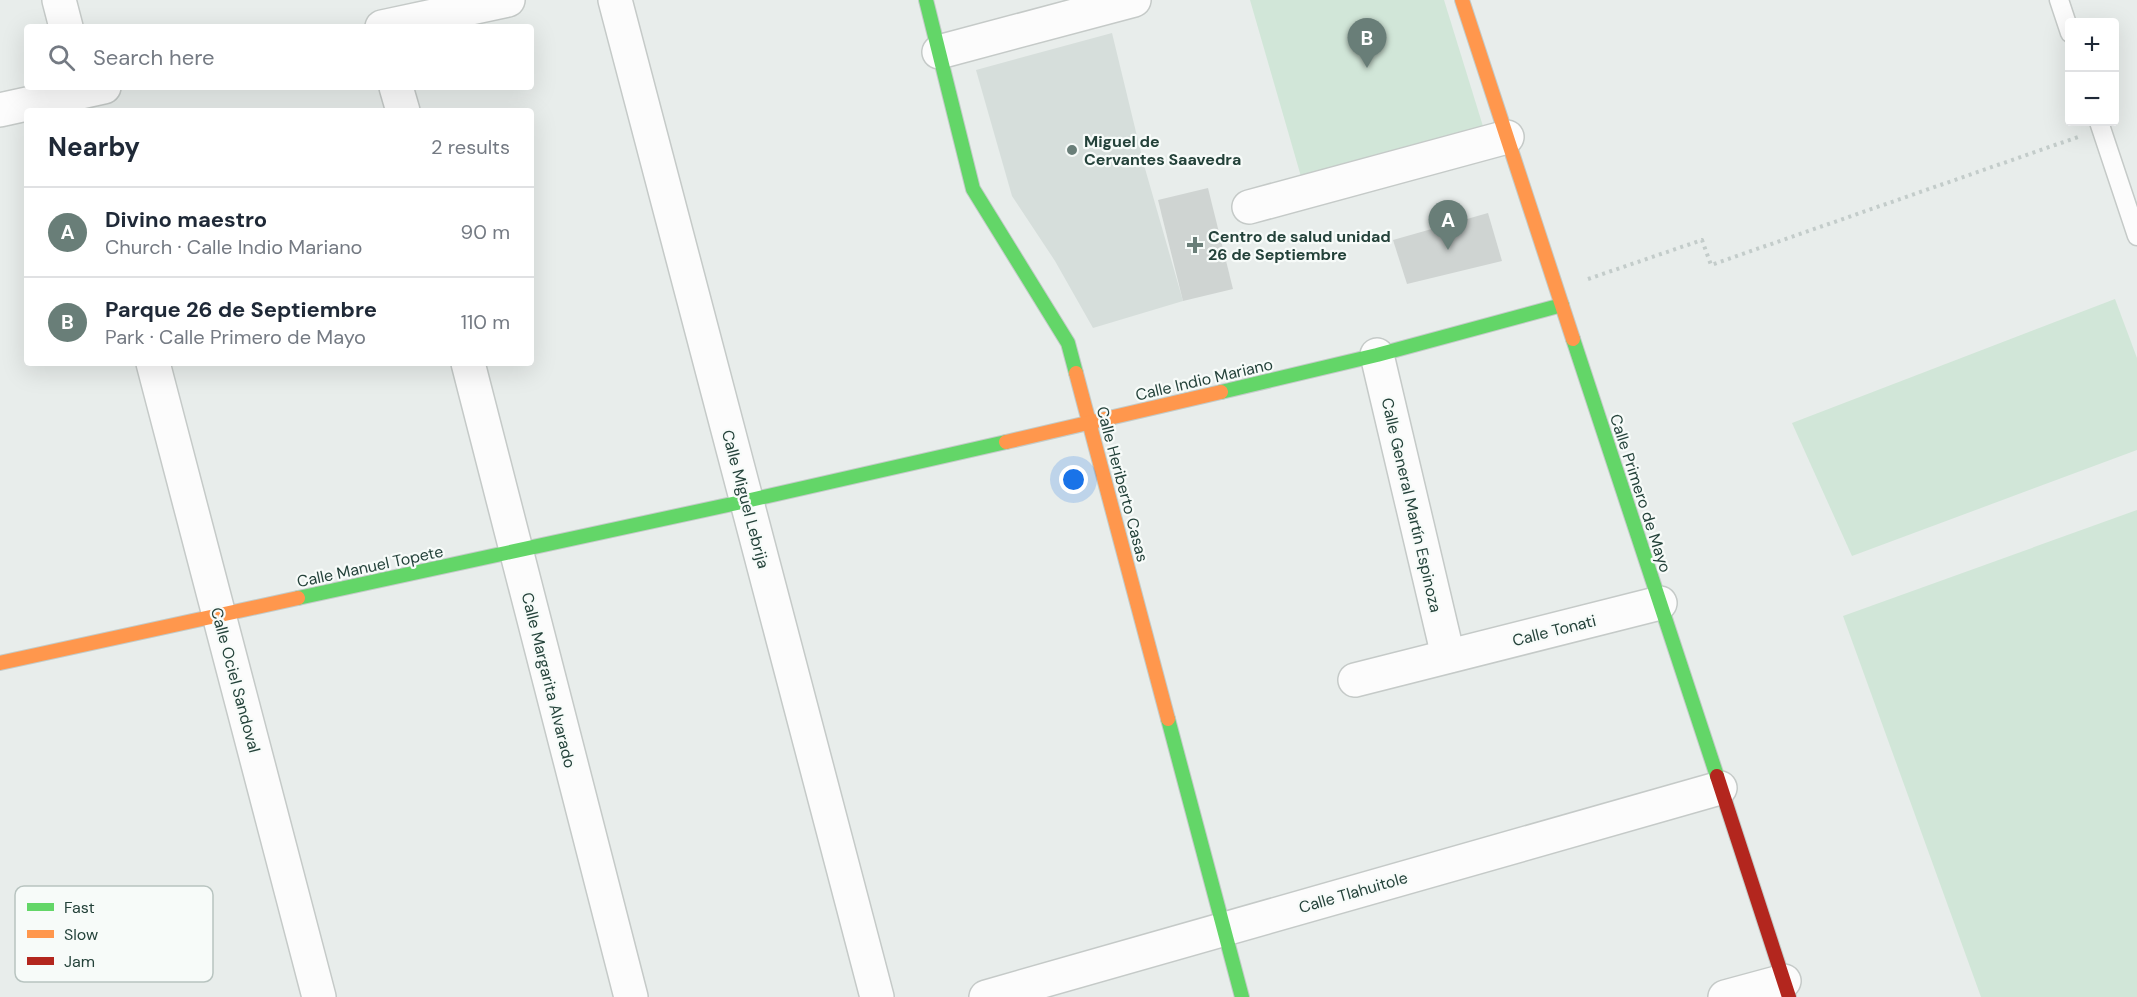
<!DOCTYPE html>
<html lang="en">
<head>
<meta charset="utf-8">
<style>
  body { margin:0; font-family:"DM Sans",sans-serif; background:#f6f6f7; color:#1f2937 }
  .controls { position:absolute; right:18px; top:18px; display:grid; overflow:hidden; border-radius:6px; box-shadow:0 6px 24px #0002 }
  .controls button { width:54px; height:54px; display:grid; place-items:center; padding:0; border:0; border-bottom:2px solid #e0e1e3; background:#fff; color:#1f2937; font:30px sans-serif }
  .you { position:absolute; left:1074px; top:480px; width:21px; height:21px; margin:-15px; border:4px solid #fff; border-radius:50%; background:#1a73e8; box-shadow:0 0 0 9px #1a73e833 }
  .badge { display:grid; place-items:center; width:39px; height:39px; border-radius:50%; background:#697e78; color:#fff; font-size:20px; font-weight:700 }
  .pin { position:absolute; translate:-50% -50px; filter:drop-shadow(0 2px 3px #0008) }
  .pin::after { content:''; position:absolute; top:32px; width:21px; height:18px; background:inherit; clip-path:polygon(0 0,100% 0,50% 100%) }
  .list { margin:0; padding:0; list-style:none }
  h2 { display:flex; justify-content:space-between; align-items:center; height:78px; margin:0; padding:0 24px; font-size:26px }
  h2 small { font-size:20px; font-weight:400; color:#747a83 }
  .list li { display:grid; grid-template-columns:39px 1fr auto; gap:18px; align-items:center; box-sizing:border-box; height:90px; padding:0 24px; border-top:2px solid #e0e1e3 }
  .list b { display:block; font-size:22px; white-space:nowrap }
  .list p { margin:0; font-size:20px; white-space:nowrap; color:#747a83 }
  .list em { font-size:20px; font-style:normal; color:#747a83 }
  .icon { flex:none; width:33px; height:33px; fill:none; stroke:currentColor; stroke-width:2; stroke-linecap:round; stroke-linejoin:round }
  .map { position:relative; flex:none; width:2137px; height:997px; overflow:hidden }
  .search { position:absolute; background:#fff; box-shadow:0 6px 24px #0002; left:24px; top:24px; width:510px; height:66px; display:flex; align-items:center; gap:15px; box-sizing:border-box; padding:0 21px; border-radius:6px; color:#747a83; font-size:22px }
  .panel { position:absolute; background:#fff; box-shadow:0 6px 24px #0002; left:24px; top:108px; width:510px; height:258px; border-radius:6px }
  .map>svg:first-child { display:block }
  .built { fill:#d6dedb }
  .green { fill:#d1e6d8 }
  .building { fill:#cfd4d2 }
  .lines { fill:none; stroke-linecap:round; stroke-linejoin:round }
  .lane-casing { stroke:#c5cac8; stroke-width:21 }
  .street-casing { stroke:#c5cac8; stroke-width:36 }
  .fast-casing { stroke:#c3cbc8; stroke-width:16 }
  .slow-casing { stroke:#c3cbc8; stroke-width:16 }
  .jam-casing { stroke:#c3cbc8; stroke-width:16 }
  .path { stroke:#c3ccca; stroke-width:4; stroke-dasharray:3 4.5; stroke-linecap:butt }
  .lane { stroke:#fcfcfc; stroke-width:18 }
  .street { stroke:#fcfcfc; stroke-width:33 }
  .fast { stroke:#63d668; stroke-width:14 }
  .slow { stroke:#ff974d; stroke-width:14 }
  .jam { stroke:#b3261e; stroke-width:14 }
  .poi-dot { fill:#697e78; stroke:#f7fbf9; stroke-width:2 }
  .labels { text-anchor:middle; stroke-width:4.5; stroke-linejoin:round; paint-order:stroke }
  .poi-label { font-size:16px; font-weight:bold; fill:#24423a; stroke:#f7fbf9; text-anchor:start }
  .street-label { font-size:16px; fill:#24423a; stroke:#f7fbf9 }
  .key { fill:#f7fbf9; stroke:#b8c4c0; stroke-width:1.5 }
  .key-label { font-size:16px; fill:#24423a }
</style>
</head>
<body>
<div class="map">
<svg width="2137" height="997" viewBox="0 0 2137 997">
  <rect width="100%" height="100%" fill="#e8edeb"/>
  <polygon class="built" points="1112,33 1144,165 1183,301 1093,328 1055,261 1012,196 976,70"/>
  <g class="green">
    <polygon points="1250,0 1444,0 1486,136 1304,187"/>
    <polygon points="2115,299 2137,358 2137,450 1852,556 1792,423"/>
    <polygon points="2137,510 2137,997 1981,997 1843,616"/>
  </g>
  <g class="building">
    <polygon points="1208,188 1233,289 1183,301 1158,200"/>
    <polygon points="1488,213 1502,261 1407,284 1393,240"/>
  </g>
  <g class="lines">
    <defs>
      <g id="lane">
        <polyline points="2059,0 2070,33"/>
        <polyline points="2099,122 2137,236"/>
      </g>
      <g id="street">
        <polyline points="59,0 66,27"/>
        <polyline points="615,0 877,997"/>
        <polyline points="382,27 508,0"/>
        <polyline points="939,52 1134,0"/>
        <polyline points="396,87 403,111"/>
        <polyline points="0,110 104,87"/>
        <polyline points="1249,207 1507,137"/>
        <polyline points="1377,355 1448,656"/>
        <polyline points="153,363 319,997"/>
        <polyline points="468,363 631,997"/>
        <polyline points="1355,680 1660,603"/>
        <polyline points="986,997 1720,788"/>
        <polyline points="1725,997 1784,981"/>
      </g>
      <g id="fast">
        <polyline points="926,0 973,189 1068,343 1076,373"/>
        <polyline points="1573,339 1717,776"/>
        <polyline points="1221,392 1377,355 1562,305"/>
        <polyline points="298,598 746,501 1006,442"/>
        <polyline points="1168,719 1242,997"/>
      </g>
      <g id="slow">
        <polyline points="1462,0 1573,339"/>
        <polyline points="1076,373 1168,719"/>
        <polyline points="1006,442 1221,392"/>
        <polyline points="0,663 298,598"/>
      </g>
      <polyline id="jam" points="1717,776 1789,997"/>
    </defs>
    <use href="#lane" class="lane-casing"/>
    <use href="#street" class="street-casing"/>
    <use href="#fast" class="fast-casing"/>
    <use href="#slow" class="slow-casing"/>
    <use href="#jam" class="jam-casing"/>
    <polyline class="path" points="1588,279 1702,240 1711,265 2078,137"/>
    <use href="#lane" class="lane"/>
    <use href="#street" class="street"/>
    <use href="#fast" class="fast"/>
    <use href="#slow" class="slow"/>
    <use href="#jam" class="jam"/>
  </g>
  <g class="poi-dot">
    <circle cx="1072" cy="150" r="6"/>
    <path d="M1192 236h6v6h6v6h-6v6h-6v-6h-6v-6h6z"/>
  </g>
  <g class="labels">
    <g class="poi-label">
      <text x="1084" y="147">Miguel de<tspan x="1084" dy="18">Cervantes Saavedra</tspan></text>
      <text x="1208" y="242">Centro de salud unidad<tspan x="1208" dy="18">26 de Septiembre</tspan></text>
    </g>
    <g class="street-label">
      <text transform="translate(1204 379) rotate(-13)" y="6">Calle Indio Mariano</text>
      <text transform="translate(1123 484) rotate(75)" y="6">Calle Heriberto Casas</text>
      <text transform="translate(1641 493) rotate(72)" y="6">Calle Primero de Mayo</text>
      <text transform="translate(746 499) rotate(75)" y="6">Calle Miguel Lebrija</text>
      <text transform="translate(1412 505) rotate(77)" y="6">Calle General Martín Espinoza</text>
      <text transform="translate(370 566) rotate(-12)" y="6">Calle Manuel Topete</text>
      <text transform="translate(1554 630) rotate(-14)" y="6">Calle Tonati</text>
      <text transform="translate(236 680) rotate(75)" y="6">Calle Ociel Sandoval</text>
      <text transform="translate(549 680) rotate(76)" y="6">Calle Margarita Alvarado</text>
      <text transform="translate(1353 892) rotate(-16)" y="6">Calle Tlahuitole</text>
    </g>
  </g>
  <rect x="15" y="886" width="198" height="96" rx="9" class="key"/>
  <rect x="27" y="903" width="27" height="8" fill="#63d668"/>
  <rect x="27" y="930" width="27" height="8" fill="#ff974d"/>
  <rect x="27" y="957" width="27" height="8" fill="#b3261e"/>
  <g class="key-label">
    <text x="64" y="913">Fast</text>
    <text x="64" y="940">Slow</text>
    <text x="64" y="967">Jam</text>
  </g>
</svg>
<div class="controls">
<button>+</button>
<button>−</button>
</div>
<div class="you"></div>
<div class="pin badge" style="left:1448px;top:250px">A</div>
<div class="pin badge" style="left:1367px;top:68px">B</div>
<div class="search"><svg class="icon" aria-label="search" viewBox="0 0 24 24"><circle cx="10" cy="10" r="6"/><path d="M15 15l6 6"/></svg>Search here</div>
<section class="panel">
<h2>Nearby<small>2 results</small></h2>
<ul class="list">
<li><span class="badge">A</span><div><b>Divino maestro</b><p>Church · Calle Indio Mariano</p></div><em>90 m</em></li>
<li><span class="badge">B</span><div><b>Parque 26 de Septiembre</b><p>Park · Calle Primero de Mayo</p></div><em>110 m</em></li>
</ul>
</section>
</div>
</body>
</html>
